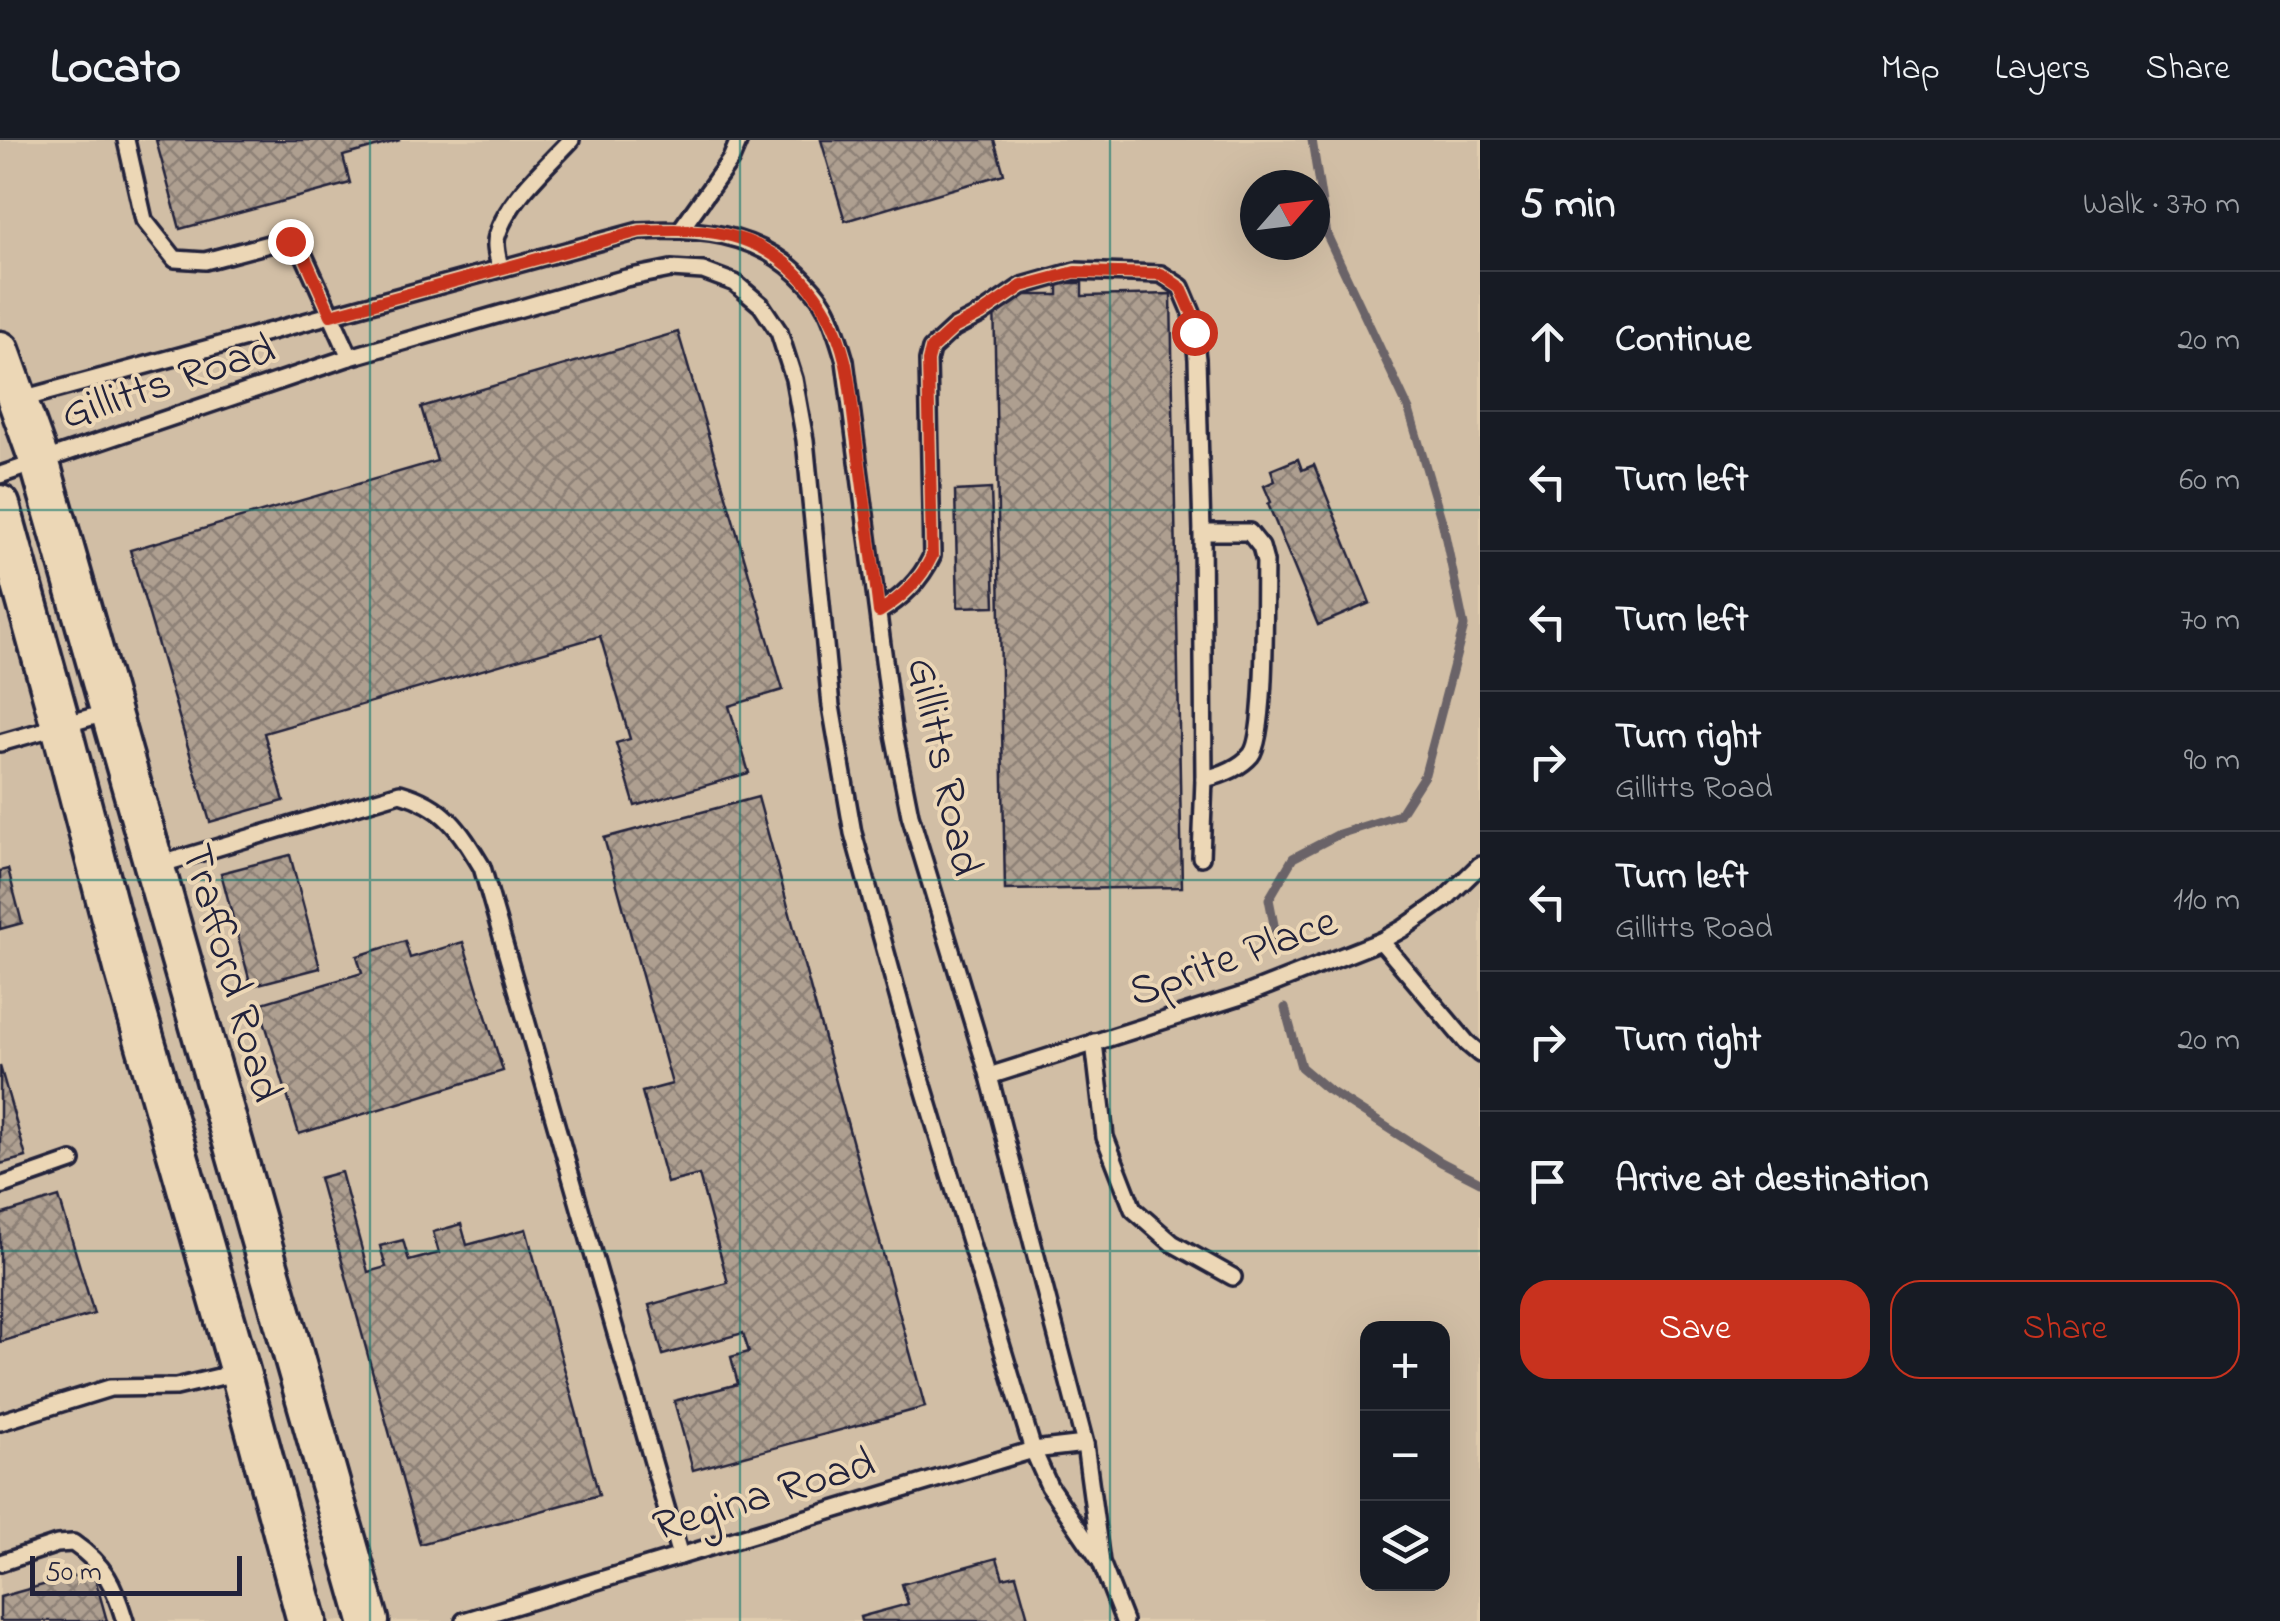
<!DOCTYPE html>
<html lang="en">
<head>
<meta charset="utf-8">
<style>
  body { margin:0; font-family:"Indie Flower",sans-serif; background:#20242c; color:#f1f3f6 }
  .controls { position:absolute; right:30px; bottom:30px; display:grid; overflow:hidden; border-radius:20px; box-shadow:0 10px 40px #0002 }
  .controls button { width:90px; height:90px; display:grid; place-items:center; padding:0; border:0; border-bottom:2px solid #363941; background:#171b24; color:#f1f3f6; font:50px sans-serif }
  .compass { position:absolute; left:1240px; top:30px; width:90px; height:90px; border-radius:50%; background:#171b24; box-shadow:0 10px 40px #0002; rotate:62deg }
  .scale { position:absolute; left:30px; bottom:25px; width:212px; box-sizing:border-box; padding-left:10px; border:5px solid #22223b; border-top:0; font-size:28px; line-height:35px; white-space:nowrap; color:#22223b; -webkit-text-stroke:8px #ecd7b6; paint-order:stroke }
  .stop { position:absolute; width:30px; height:30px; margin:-22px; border:8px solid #c8321e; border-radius:50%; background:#fff }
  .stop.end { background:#c8321e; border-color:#fff; box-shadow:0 2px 10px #0008 }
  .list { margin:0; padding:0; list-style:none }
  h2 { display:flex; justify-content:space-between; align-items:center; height:130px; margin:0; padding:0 40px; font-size:42px }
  h2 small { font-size:32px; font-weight:400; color:#9ea1a6 }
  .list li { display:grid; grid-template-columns:65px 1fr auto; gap:30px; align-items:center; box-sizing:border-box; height:140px; padding:0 40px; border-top:2px solid #363941 }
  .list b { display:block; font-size:38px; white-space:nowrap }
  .list p { margin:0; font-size:32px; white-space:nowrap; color:#9ea1a6 }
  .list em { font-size:32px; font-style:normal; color:#9ea1a6 }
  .actions { display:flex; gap:20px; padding:30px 40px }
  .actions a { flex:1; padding:22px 0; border:2px solid #c8321e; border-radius:30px; text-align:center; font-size:35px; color:#c8321e }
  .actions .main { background:#c8321e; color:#fff }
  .icon { flex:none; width:55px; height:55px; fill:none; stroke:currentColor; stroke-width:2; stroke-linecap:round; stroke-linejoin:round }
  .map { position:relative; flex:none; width:1480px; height:1481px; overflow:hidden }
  header { display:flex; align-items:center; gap:60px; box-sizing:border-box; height:140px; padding:0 50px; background:#171b24; border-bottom:2px solid #363941 }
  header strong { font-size:48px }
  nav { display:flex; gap:55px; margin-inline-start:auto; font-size:35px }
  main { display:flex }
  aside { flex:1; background:#171b24 }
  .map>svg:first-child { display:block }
  .built { fill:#d1bea5; fill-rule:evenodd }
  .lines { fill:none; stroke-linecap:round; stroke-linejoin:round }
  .stream { stroke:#6a6367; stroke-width:9 }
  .building { fill:url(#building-cross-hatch); stroke:#22223b; stroke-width:2.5 }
  .service-casing { stroke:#22223b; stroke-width:22 }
  .tertiary-casing { stroke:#22223b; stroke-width:45 }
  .service { stroke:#ecd7b6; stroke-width:15 }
  .tertiary { stroke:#ecd7b6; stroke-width:38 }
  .route { stroke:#c8321e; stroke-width:12 }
  .grid { fill:none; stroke:#0f766e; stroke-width:2.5; stroke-opacity:0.55 }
  .labels { text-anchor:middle; stroke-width:8; stroke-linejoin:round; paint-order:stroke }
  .street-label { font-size:45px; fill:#22223b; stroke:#ecd7b6 }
</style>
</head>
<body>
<header>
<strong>Locato</strong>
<nav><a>Map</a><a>Layers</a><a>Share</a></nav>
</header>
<main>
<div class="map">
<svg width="1480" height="1481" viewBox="0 0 1480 1481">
  <defs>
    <pattern id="building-cross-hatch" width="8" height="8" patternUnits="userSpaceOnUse" patternTransform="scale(2.5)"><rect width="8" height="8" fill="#ae9f90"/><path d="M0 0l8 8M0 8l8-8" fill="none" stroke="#8d8177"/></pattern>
  </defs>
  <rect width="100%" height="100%" fill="#e0ccae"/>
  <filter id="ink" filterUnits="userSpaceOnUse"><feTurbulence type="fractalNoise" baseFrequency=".01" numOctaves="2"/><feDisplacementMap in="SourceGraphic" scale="20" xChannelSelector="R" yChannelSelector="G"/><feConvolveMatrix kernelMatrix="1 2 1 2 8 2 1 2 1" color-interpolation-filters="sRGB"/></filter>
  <g filter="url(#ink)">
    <path class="built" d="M0,0H1480V1481H0ZM1255,45H1315V105H1255ZM1368,1188H1442V1444H1368Z"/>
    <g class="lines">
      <g class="stream">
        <polyline points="1278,805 1269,759 1293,718 1339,694 1399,675 1425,634 1464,486 1443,385 1409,270 1327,95 1312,0"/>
        <polyline points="1285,868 1301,927 1327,949 1441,1022 1480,1042"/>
      </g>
    </g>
    <g class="building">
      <polygon points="156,0 400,0 343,16 350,43 180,89"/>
      <polygon points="821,0 994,0 1004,34 845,81"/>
      <polygon points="1058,143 1082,143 1082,156 1171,154 1182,747 1005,750 994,155 1058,155"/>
      <polygon points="678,192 783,550 729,566 749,633 635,666 616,603 630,599 600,496 264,593 284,661 210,682 130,410 437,321 421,267"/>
      <polygon points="1298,319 1302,330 1314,325 1370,463 1318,485 1268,364 1271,362 1264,346 1275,341 1271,330"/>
      <polygon points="991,349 995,466 958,467 955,351"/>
      <polygon points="758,657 925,1267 693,1330 674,1261 738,1244 731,1217 749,1212 743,1193 663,1215 649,1165 728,1143 699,1035 667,1043 642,952 672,944 604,698"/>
      <polygon points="290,715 320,828 251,846 221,733"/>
      <polygon points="8,729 22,783 0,789 0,731"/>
      <polygon points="405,801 410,818 463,802 503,931 299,994 259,864 362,833 357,816"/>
      <polygon points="0,926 26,1017 0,1024"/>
      <polygon points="341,1032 368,1132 386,1127 380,1106 403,1100 409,1121 439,1113 433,1092 461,1084 467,1105 526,1089 599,1355 420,1404 319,1038"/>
      <polygon points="59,1057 94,1174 0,1202 0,1075"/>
      <polygon points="997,1418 1003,1438 1016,1435 1029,1481 861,1481 860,1477 908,1464 902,1444"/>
      <polygon points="93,1431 107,1481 0,1481 0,1457"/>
    </g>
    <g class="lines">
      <defs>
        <g id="service">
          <polyline points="126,0 144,80 175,119 205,121 280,101 290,101 302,111 350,217"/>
          <polyline points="681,89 731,19 739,0"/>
          <path d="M500,127C498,118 494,105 497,96C507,61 547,26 571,0"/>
          <path d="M18,260L639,91C698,88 753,92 798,134C809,145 820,156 827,170C835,186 840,204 845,221L893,589L910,675L989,936L1085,1304L1101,1422L1124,1481"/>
          <polyline points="0,335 350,217 626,138 671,129 703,131 735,143 761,165 779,192 794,239 805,300 831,566 853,693 919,932 1033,1310 1049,1346 1099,1419"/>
          <path d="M1202,392H1249L1261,407L1265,422C1264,455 1267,595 1251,615C1239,629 1221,635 1204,639"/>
          <path d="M879,472C903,457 920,441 932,416L928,221L931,209L954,188L981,174L1022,146L1075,131L1161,134L1181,147L1192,173L1197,219L1202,392L1204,639L1201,717"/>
          <polyline points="0,603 109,572"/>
          <path d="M155,726L400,653C445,666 459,689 482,727L680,1416"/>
          <polyline points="1381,801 1467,903 1480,914"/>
          <polyline points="1094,902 1105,997 1133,1069 1172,1103 1233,1137"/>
          <polyline points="989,936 1244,855 1381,801 1404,788 1445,759 1480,725"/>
          <polyline points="0,1046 72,1021"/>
          <polyline points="0,1282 110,1248 176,1247 240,1232"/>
          <path d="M0,1423L57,1404L73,1403C105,1425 114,1445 125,1481"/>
          <polyline points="464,1481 1033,1310 1085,1304"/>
        </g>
        <g id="tertiary">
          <polyline points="0,211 39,320 369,1481"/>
          <polyline points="0,365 61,586 125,832 240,1232 307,1481"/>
        </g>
      </defs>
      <use href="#service" class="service-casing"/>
      <use href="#tertiary" class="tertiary-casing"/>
      <use href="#service" class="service"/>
      <use href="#tertiary" class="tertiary"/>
    </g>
  </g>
  <g class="lines" filter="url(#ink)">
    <path class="route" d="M290,101L302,111L331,175L640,91C665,90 690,89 716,93C783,103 830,157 845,220C851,245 852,271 856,296C864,355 872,413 879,472C902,457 920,441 932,416L928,221L931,209L954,188L981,174L1022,146L1075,132L1161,134L1181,148L1192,173L1194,192"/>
  </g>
  <path class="grid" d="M370,0V1481M740,0V1481M1110,0V1481M0,370H1480M0,740H1480M0,1111H1480"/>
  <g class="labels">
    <g class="street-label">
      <text transform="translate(167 239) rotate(-18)" y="16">Gillitts Road</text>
      <text transform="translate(947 626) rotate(78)" y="16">Gillitts Road</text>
      <text transform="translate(1232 814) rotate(-20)" y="16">Sprite Place</text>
      <text transform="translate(234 832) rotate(74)" y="16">Trafford Road</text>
      <text transform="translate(763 1352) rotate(-17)" y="16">Regina Road</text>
    </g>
  </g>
</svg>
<div class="controls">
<button>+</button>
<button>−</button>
<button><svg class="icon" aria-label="layers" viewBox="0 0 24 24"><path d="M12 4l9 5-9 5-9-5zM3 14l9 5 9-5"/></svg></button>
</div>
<svg class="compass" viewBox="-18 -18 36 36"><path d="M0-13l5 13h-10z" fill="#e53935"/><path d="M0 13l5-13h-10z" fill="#9ea1a6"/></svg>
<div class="scale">50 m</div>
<div class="stop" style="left:1194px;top:192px"></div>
<div class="stop end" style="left:290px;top:101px"></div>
</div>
<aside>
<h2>5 min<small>Walk · 370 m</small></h2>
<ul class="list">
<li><svg class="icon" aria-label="ahead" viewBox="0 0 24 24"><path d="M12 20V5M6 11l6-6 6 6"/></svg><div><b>Continue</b></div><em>20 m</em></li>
<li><svg class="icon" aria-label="left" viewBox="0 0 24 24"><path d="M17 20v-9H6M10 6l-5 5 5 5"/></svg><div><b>Turn left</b></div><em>60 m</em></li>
<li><svg class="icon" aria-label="left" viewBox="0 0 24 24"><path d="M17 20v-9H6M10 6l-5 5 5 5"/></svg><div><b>Turn left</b></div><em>70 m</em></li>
<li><svg class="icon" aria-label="right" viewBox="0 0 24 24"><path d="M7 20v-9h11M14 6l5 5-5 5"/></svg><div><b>Turn right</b><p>Gillitts Road</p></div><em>90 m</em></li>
<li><svg class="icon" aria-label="left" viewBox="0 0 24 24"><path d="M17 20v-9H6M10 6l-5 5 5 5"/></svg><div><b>Turn left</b><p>Gillitts Road</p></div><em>110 m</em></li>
<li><svg class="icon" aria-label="right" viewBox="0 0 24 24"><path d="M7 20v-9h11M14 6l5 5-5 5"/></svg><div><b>Turn right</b></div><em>20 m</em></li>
<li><svg class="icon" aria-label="arrive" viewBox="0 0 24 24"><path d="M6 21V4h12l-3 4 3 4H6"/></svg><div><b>Arrive at destination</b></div></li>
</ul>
<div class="actions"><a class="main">Save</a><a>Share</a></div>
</aside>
</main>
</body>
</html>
